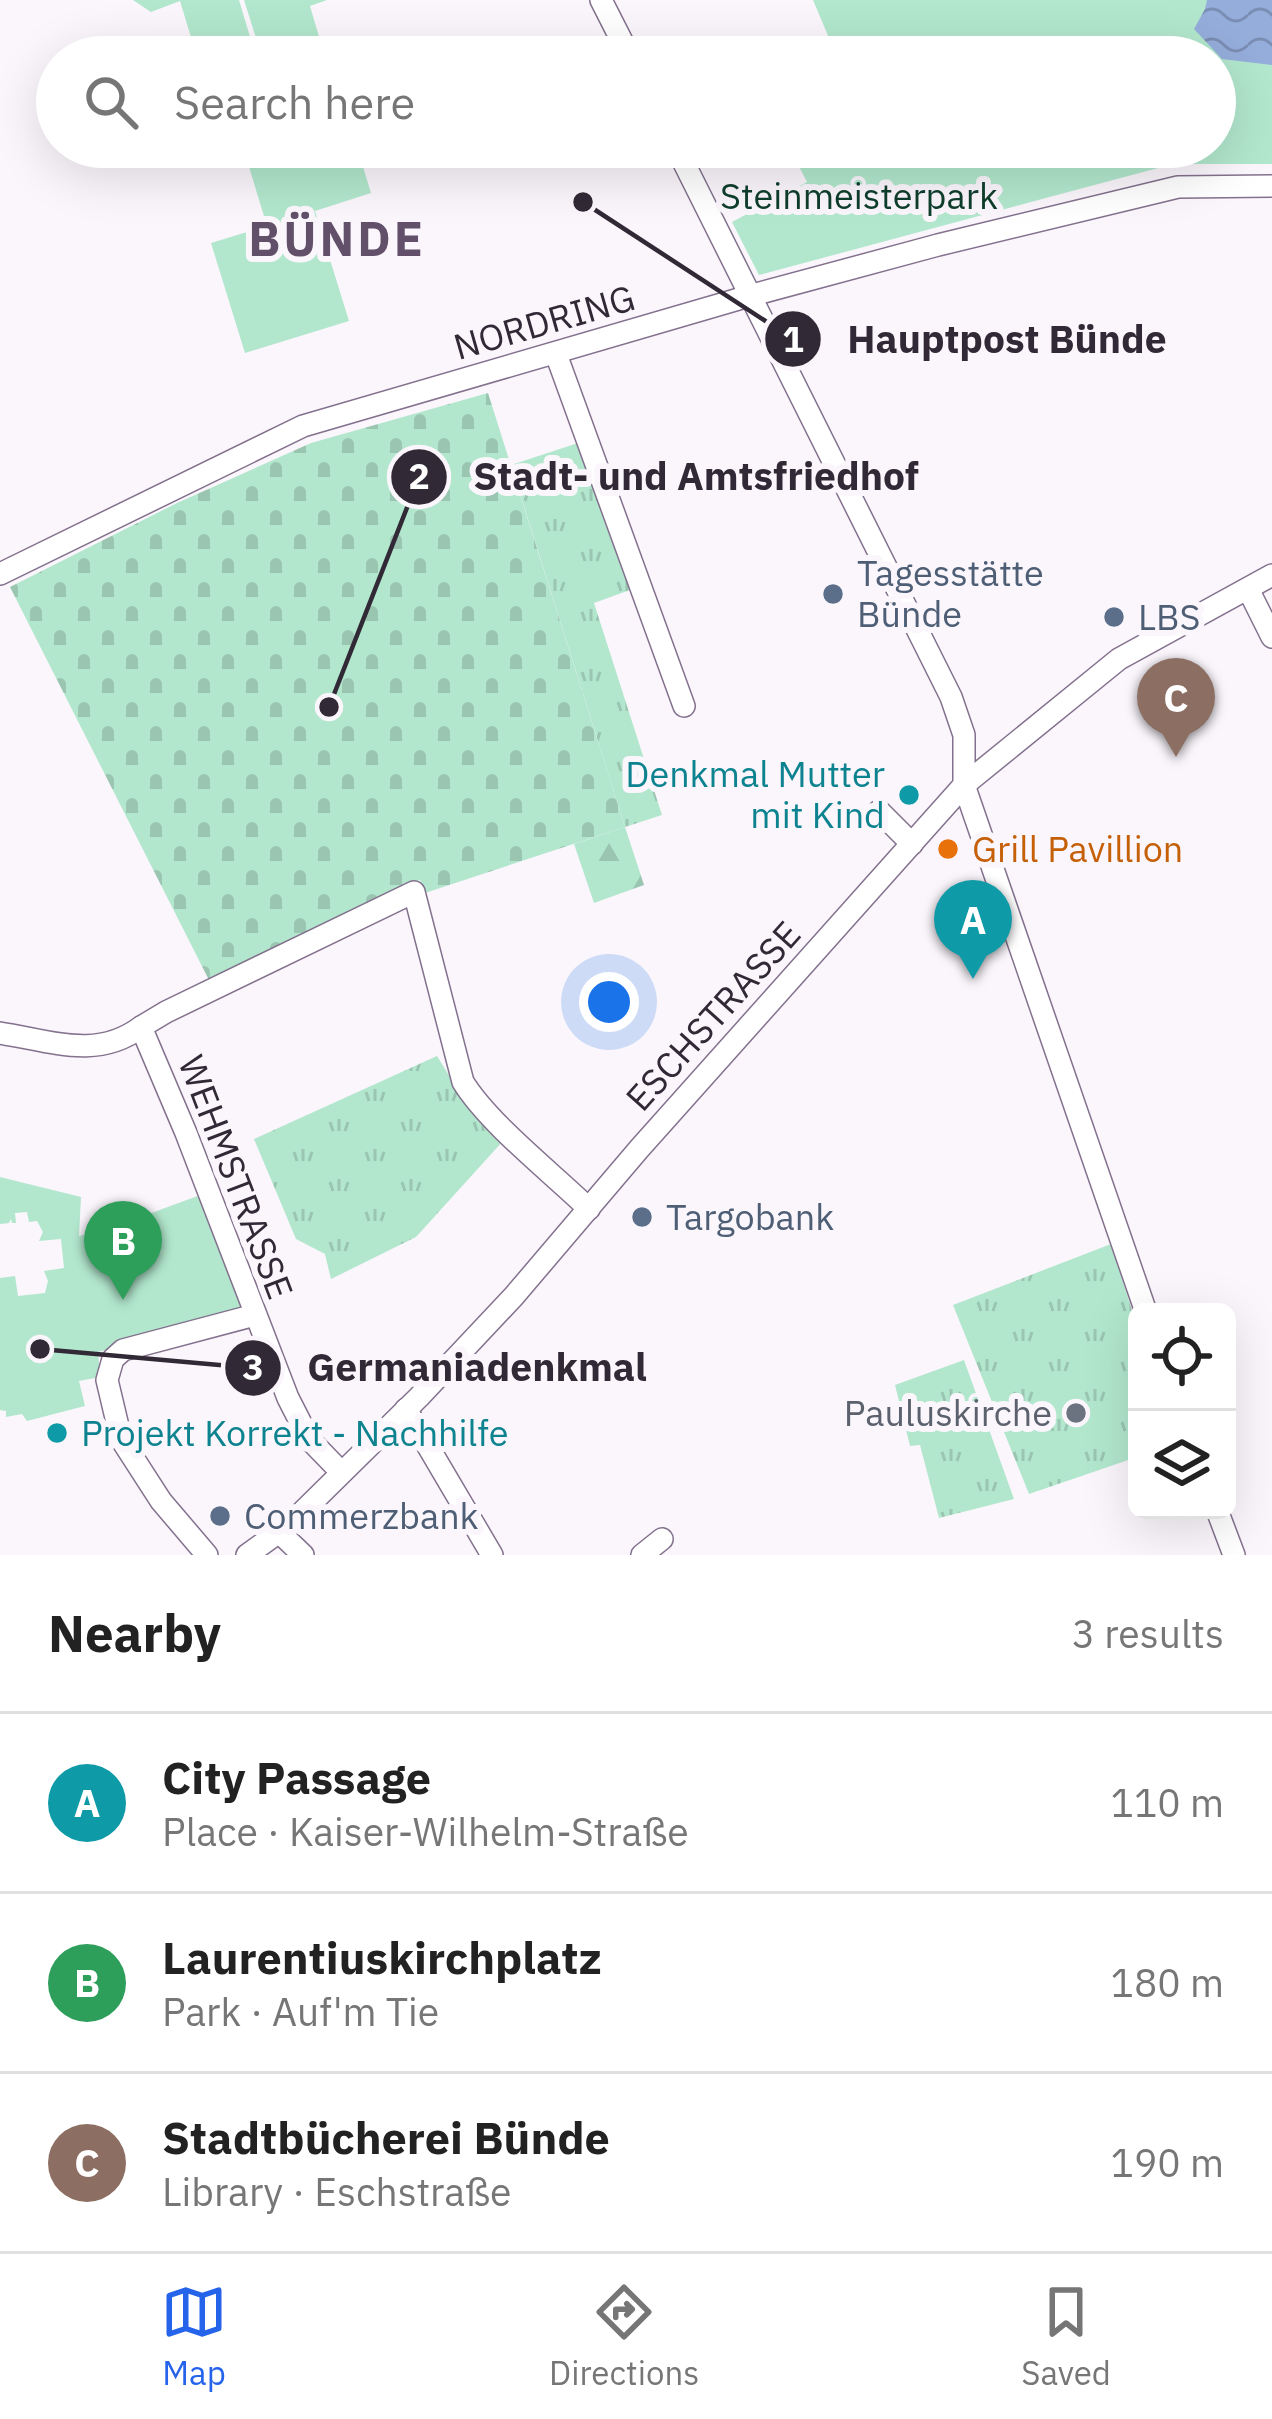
<!DOCTYPE html>
<html lang="en">
<head>
<meta charset="utf-8">
<style>
  body { margin:0; font-family:"IBM Plex Sans",sans-serif; background:#f2f2f2; color:#222 }
  .controls { position:absolute; right:36px; bottom:36px; display:grid; overflow:hidden; border-radius:18px; box-shadow:0 12px 48px #0002 }
  .controls button { width:108px; height:108px; display:grid; place-items:center; padding:0; border:0; border-bottom:3px solid #e0e0e0; background:#fff; color:#222; font:60px sans-serif }
  .you { position:absolute; left:609px; top:1002px; width:42px; height:42px; margin:-30px; border:9px solid #fff; border-radius:50%; background:#1a73e8; box-shadow:0 0 0 18px #1a73e833 }
  .badge { display:grid; place-items:center; width:78px; height:78px; border-radius:50%; background:#2563eb; color:#fff; font-size:39px; font-weight:700 }
  .pin { position:absolute; translate:-50% -99px; filter:drop-shadow(0 3px 6px #0008) }
  .pin::after { content:''; position:absolute; top:63px; width:42px; height:36px; background:inherit; clip-path:polygon(0 0,100% 0,50% 100%) }
  .list { margin:0; padding:0; list-style:none }
  h2 { display:flex; justify-content:space-between; align-items:center; height:156px; margin:0; padding:0 48px; font-size:51px }
  h2 small { font-size:39px; font-weight:400; color:#767676 }
  .list li { display:grid; grid-template-columns:78px 1fr auto; gap:36px; align-items:center; box-sizing:border-box; height:180px; padding:0 48px; border-top:3px solid #e0e0e0 }
  .list b { display:block; font-size:45px; white-space:nowrap }
  .list p { margin:0; font-size:39px; white-space:nowrap; color:#767676 }
  .list em { font-size:39px; font-style:normal; color:#767676 }
  .icon { flex:none; width:66px; height:66px; fill:none; stroke:currentColor; stroke-width:2; stroke-linecap:round; stroke-linejoin:round }
  .map { position:relative; flex:none; width:1272px; height:1555px; overflow:hidden }
  .search { position:absolute; background:#fff; box-shadow:0 12px 48px #0002; left:36px; right:36px; top:36px; height:132px; display:flex; align-items:center; gap:30px; box-sizing:border-box; padding:0 42px; border-radius:66px; color:#767676; font-size:45px }
  .sheet { height:696px; background:#fff }
  nav { display:flex; justify-content:space-around; align-items:center; box-sizing:border-box; height:168px; border-top:3px solid #e0e0e0; background:#fff; font-size:33px; color:#767676 }
  nav a { display:grid; justify-items:center; gap:6px }
  nav .on { color:#2563eb }
  .map>svg:first-child { display:block }
  .grass { fill:url(#grass-tufts) }
  .forest { fill:url(#forest-firs) }
  .cemetery { fill:url(#cemetery-stones) }
  .park { fill:#b2e7cd }
  .water { fill:url(#water-waves) }
  .lines { fill:none; stroke-linecap:round; stroke-linejoin:round }
  .minor-casing { stroke:#83718d; stroke-width:24 }
  .minor { stroke:#fff; stroke-width:21 }
  .service-dot { fill:#5c6f8a; stroke:#faf6fc; stroke-width:4.5 }
  .culture-dot { fill:#0f9aa8; stroke:#faf6fc; stroke-width:4.5 }
  .food-dot { fill:#e8710a; stroke:#faf6fc; stroke-width:4.5 }
  .worship-dot { fill:#6b7280; stroke:#faf6fc; stroke-width:4.5 }
  .labels { text-anchor:middle; stroke-width:12; stroke-linejoin:round; paint-order:stroke }
  .park-label { font-size:36px; fill:#0f3e2c; stroke:#faf6fc }
  .street-label { font-size:36px; fill:#312935; stroke:#faf6fc }
  .service-label { font-size:36px; fill:#4e5e75; stroke:#faf6fc; text-anchor:start }
  .culture-label { font-size:36px; fill:#0d838f; stroke:#faf6fc; text-anchor:end }
  .food-label { font-size:36px; fill:#c56008; stroke:#faf6fc; text-anchor:start }
  .worship-label { font-size:36px; fill:#5b616d; stroke:#faf6fc; text-anchor:end }
  .district-label { font-size:48px; font-weight:bold; letter-spacing:3px; fill:#62506a; stroke:#faf6fc }
  .leader { fill:none; stroke:#312935; stroke-width:4.5 }
  .callout-dot { fill:#312935; stroke:#faf6fc; stroke-width:4.5 }
  .mark-label { font-size:36px; text-anchor:middle; font-weight:bold; fill:#fff }
  .callout-label { font-size:39px; text-anchor:middle; font-weight:bold; fill:#312935; stroke:#faf6fc; stroke-width:12; stroke-linejoin:round; paint-order:stroke }
</style>
</head>
<body>
<div class="map">
<svg width="1272" height="1555" viewBox="0 0 1272 1555">
  <defs>
    <pattern id="grass-tufts" width="24" height="20" patternUnits="userSpaceOnUse" patternTransform="scale(3)"><rect width="24" height="20" fill="#b2e7cd"/><path d="M3 7l-1-3M5 7V3M7 7l1-3M15 17l-1-3M17 17v-4M19 17l1-3" fill="none" stroke="#9ac6b1"/></pattern>
    <pattern id="forest-firs" width="22" height="20" patternUnits="userSpaceOnUse" patternTransform="scale(3)"><rect width="22" height="20" fill="#b2e7cd"/><path d="M5 1l3.5 6h-7zM16 11l3.5 6h-7z" fill="#9ac6b1"/></pattern>
    <pattern id="cemetery-stones" width="16" height="16" patternUnits="userSpaceOnUse" patternTransform="scale(3)"><rect width="16" height="16" fill="#b2e7cd"/><path d="M2 7V4a2 2 0 0 1 4 0v3zM10 15v-3a2 2 0 0 1 4 0v3z" fill="#9ac6b1"/></pattern>
    <pattern id="water-waves" width="16" height="10" patternUnits="userSpaceOnUse" patternTransform="scale(3)"><rect width="16" height="10" fill="#95addb"/><path d="M0 5q4-4 8 0t8 0" fill="none" stroke="#7a8db2"/></pattern>
  </defs>
  <rect width="100%" height="100%" fill="#faf6fc"/>
  <g class="grass">
    <polygon points="578,443 630,590 594,603 662,815 625,827 511,465"/>
    <polygon points="437,1056 473,1114 503,1141 416,1237 331,1279 325,1254 296,1239 254,1139"/>
    <polygon points="1111,1244 1137,1326 1137,1457 1029,1494 953,1305"/>
    <polygon points="964,1360 1014,1499 939,1518 920,1445 910,1446 895,1385"/>
  </g>
  <polygon class="forest" points="625,827 644,885 594,903 574,844"/>
  <polygon class="cemetery" points="488,393 625,827 425,893 420,880 210,982 10,587 177,503 311,443"/>
  <g class="park">
    <polygon points="133,0 239,0 256,57 197,57 180,1 151,12"/>
    <polygon points="244,0 327,0 310,6 325,57 262,57"/>
    <polygon points="813,0 1272,0 1272,164 1173,164 759,275 732,222 807,182 789,147 1215,147 1215,57 837,57"/>
    <polygon points="243,147 357,147 371,193 315,211 349,321 245,353 211,243 267,226"/>
    <polygon points="0,1177 81,1197 79,1236 108,1229 203,1194 246,1304 238,1315 98,1352 100,1377 79,1381 85,1406 27,1421 22,1414 6,1417 6,1411 0,1410 0,1278 15,1276 18,1296 45,1293 48,1281 44,1271 64,1268 61,1239 39,1241 43,1232 37,1221 29,1222 27,1212 15,1213 16,1223 12,1223 11,1219 9,1223 0,1224"/>
  </g>
  <polygon class="water" points="1207,0 1272,0 1272,65 1222,59 1194,29 1205,9"/>
  <g class="lines">
    <defs>
      <g id="minor">
        <polyline points="601,0 630,57"/>
        <polyline points="676,147 951,697 964,735 964,785 1146,1312"/>
        <polyline points="556,354 684,706"/>
        <polyline points="0,574 303,426 749,296 938,245 1178,187 1272,186"/>
        <polyline points="1248,589 1272,637"/>
        <polyline points="879,811 912,844"/>
        <path d="M0,1033C51,1041 97,1060 141,1027"/>
        <polyline points="406,1409 492,1555"/>
        <path d="M341,1472L309,1439L288,1398L186,1133L141,1027L166,1012L414,892L463,1082C489,1124 552,1173 589,1209"/>
        <polyline points="1217,1510 1234,1555"/>
        <polyline points="279,1532 303,1555"/>
        <polyline points="207,1555 161,1501 121,1439 107,1380 113,1359 123,1350 255,1315"/>
        <polyline points="247,1555 290,1524 419,1397 514,1296 639,1149 964,785 1119,659 1272,575"/>
        <polyline points="642,1555 662,1539"/>
      </g>
    </defs>
    <use href="#minor" class="minor-casing"/>
    <use href="#minor" class="minor"/>
  </g>
  <g class="service-dot">
    <circle cx="833" cy="594" r="12"/>
    <circle cx="1114" cy="617" r="12"/>
    <circle cx="642" cy="1217" r="12"/>
    <circle cx="220" cy="1516" r="12"/>
  </g>
  <g class="culture-dot">
    <circle cx="909" cy="795" r="12"/>
    <circle cx="57" cy="1433" r="12"/>
  </g>
  <circle class="food-dot" cx="948" cy="849" r="12"/>
  <circle class="worship-dot" cx="1076" cy="1413" r="12"/>
  <g class="labels">
    <g class="park-label">
      <text x="859" y="209">Steinmeisterpark</text>
    </g>
    <g class="street-label">
      <text transform="translate(544 322) rotate(-16)" y="13">NORDRING</text>
      <text transform="translate(713 1016) rotate(-48)" y="13">ESCHSTRASSE</text>
      <text transform="translate(236 1177) rotate(69)" y="13">WEHMSTRASSE</text>
    </g>
    <g class="service-label">
      <text x="857" y="586">Tagesstätte<tspan x="857" dy="41">Bünde</tspan></text>
      <text x="1138" y="630">LBS</text>
      <text x="666" y="1230">Targobank</text>
      <text x="244" y="1529">Commerzbank</text>
    </g>
    <g class="culture-label">
      <text x="885" y="787">Denkmal Mutter<tspan x="885" dy="41">mit Kind</tspan></text>
      <text x="81" y="1446" text-anchor="start">Projekt Korrekt - Nachhilfe</text>
    </g>
    <g class="food-label">
      <text x="972" y="862">Grill Pavillion</text>
    </g>
    <g class="worship-label">
      <text x="1052" y="1426">Pauluskirche</text>
    </g>
    <g class="district-label">
      <text x="337" y="256">BÜNDE</text>
    </g>
  </g>
  <path class="leader" d="M583 202L793 339M329 707L419 477M40 1349L253 1368"/>
  <g class="callout-dot">
    <circle cx="583" cy="202" r="12"/>
    <circle cx="329" cy="707" r="12"/>
    <circle cx="40" cy="1349" r="12"/>
    <circle cx="793" cy="339" r="30"/>
    <circle cx="419" cy="477" r="30"/>
    <circle cx="253" cy="1368" r="30"/>
  </g>
  <g class="mark-label">
    <text x="793" y="352">1</text>
    <text x="419" y="489">2</text>
    <text x="253" y="1380">3</text>
  </g>
  <g class="callout-label">
    <text x="1007" y="353">Hauptpost Bünde</text>
    <text x="696" y="490">Stadt- und Amtsfriedhof</text>
    <text x="477" y="1381">Germaniadenkmal</text>
  </g>
</svg>
<div class="controls">
<button><svg class="icon" aria-label="locate" viewBox="0 0 24 24"><circle cx="12" cy="12" r="6"/><path d="M12 2v4M12 18v4M2 12h4M18 12h4"/></svg></button>
<button><svg class="icon" aria-label="layers" viewBox="0 0 24 24"><path d="M12 4l9 5-9 5-9-5zM3 14l9 5 9-5"/></svg></button>
</div>
<div class="you"></div>
<div class="pin badge" style="left:973px;top:979px;background:#0f9aa8">A</div>
<div class="pin badge" style="left:123px;top:1300px;background:#2e9e5b">B</div>
<div class="pin badge" style="left:1176px;top:757px;background:#8d6e63">C</div>
<div class="search"><svg class="icon" aria-label="search" viewBox="0 0 24 24"><circle cx="10" cy="10" r="6"/><path d="M15 15l6 6"/></svg>Search here</div>
</div>
<section class="sheet">
<h2>Nearby<small>3 results</small></h2>
<ul class="list">
<li><span class="badge" style="background:#0f9aa8">A</span><div><b>City Passage</b><p>Place · Kaiser-Wilhelm-Straße</p></div><em>110 m</em></li>
<li><span class="badge" style="background:#2e9e5b">B</span><div><b>Laurentiuskirchplatz</b><p>Park · Auf'm Tie</p></div><em>180 m</em></li>
<li><span class="badge" style="background:#8d6e63">C</span><div><b>Stadtbücherei Bünde</b><p>Library · Eschstraße</p></div><em>190 m</em></li>
</ul>
</section>
<nav>
<a class="on"><svg class="icon" aria-label="map" viewBox="0 0 24 24"><path d="M3 6l6-2 6 2 6-2v14l-6 2-6-2-6 2zM9 4v14M15 6v14"/></svg>Map</a>
<a><svg class="icon" aria-label="directions" viewBox="0 0 24 24"><path d="M12 3l9 9-9 9-9-9zM9 14v-3h6M13 9l2 2-2 2"/></svg>Directions</a>
<a><svg class="icon" aria-label="saved" viewBox="0 0 24 24"><path d="M7 4h10v16l-5-4-5 4z"/></svg>Saved</a>
</nav>
</body>
</html>
